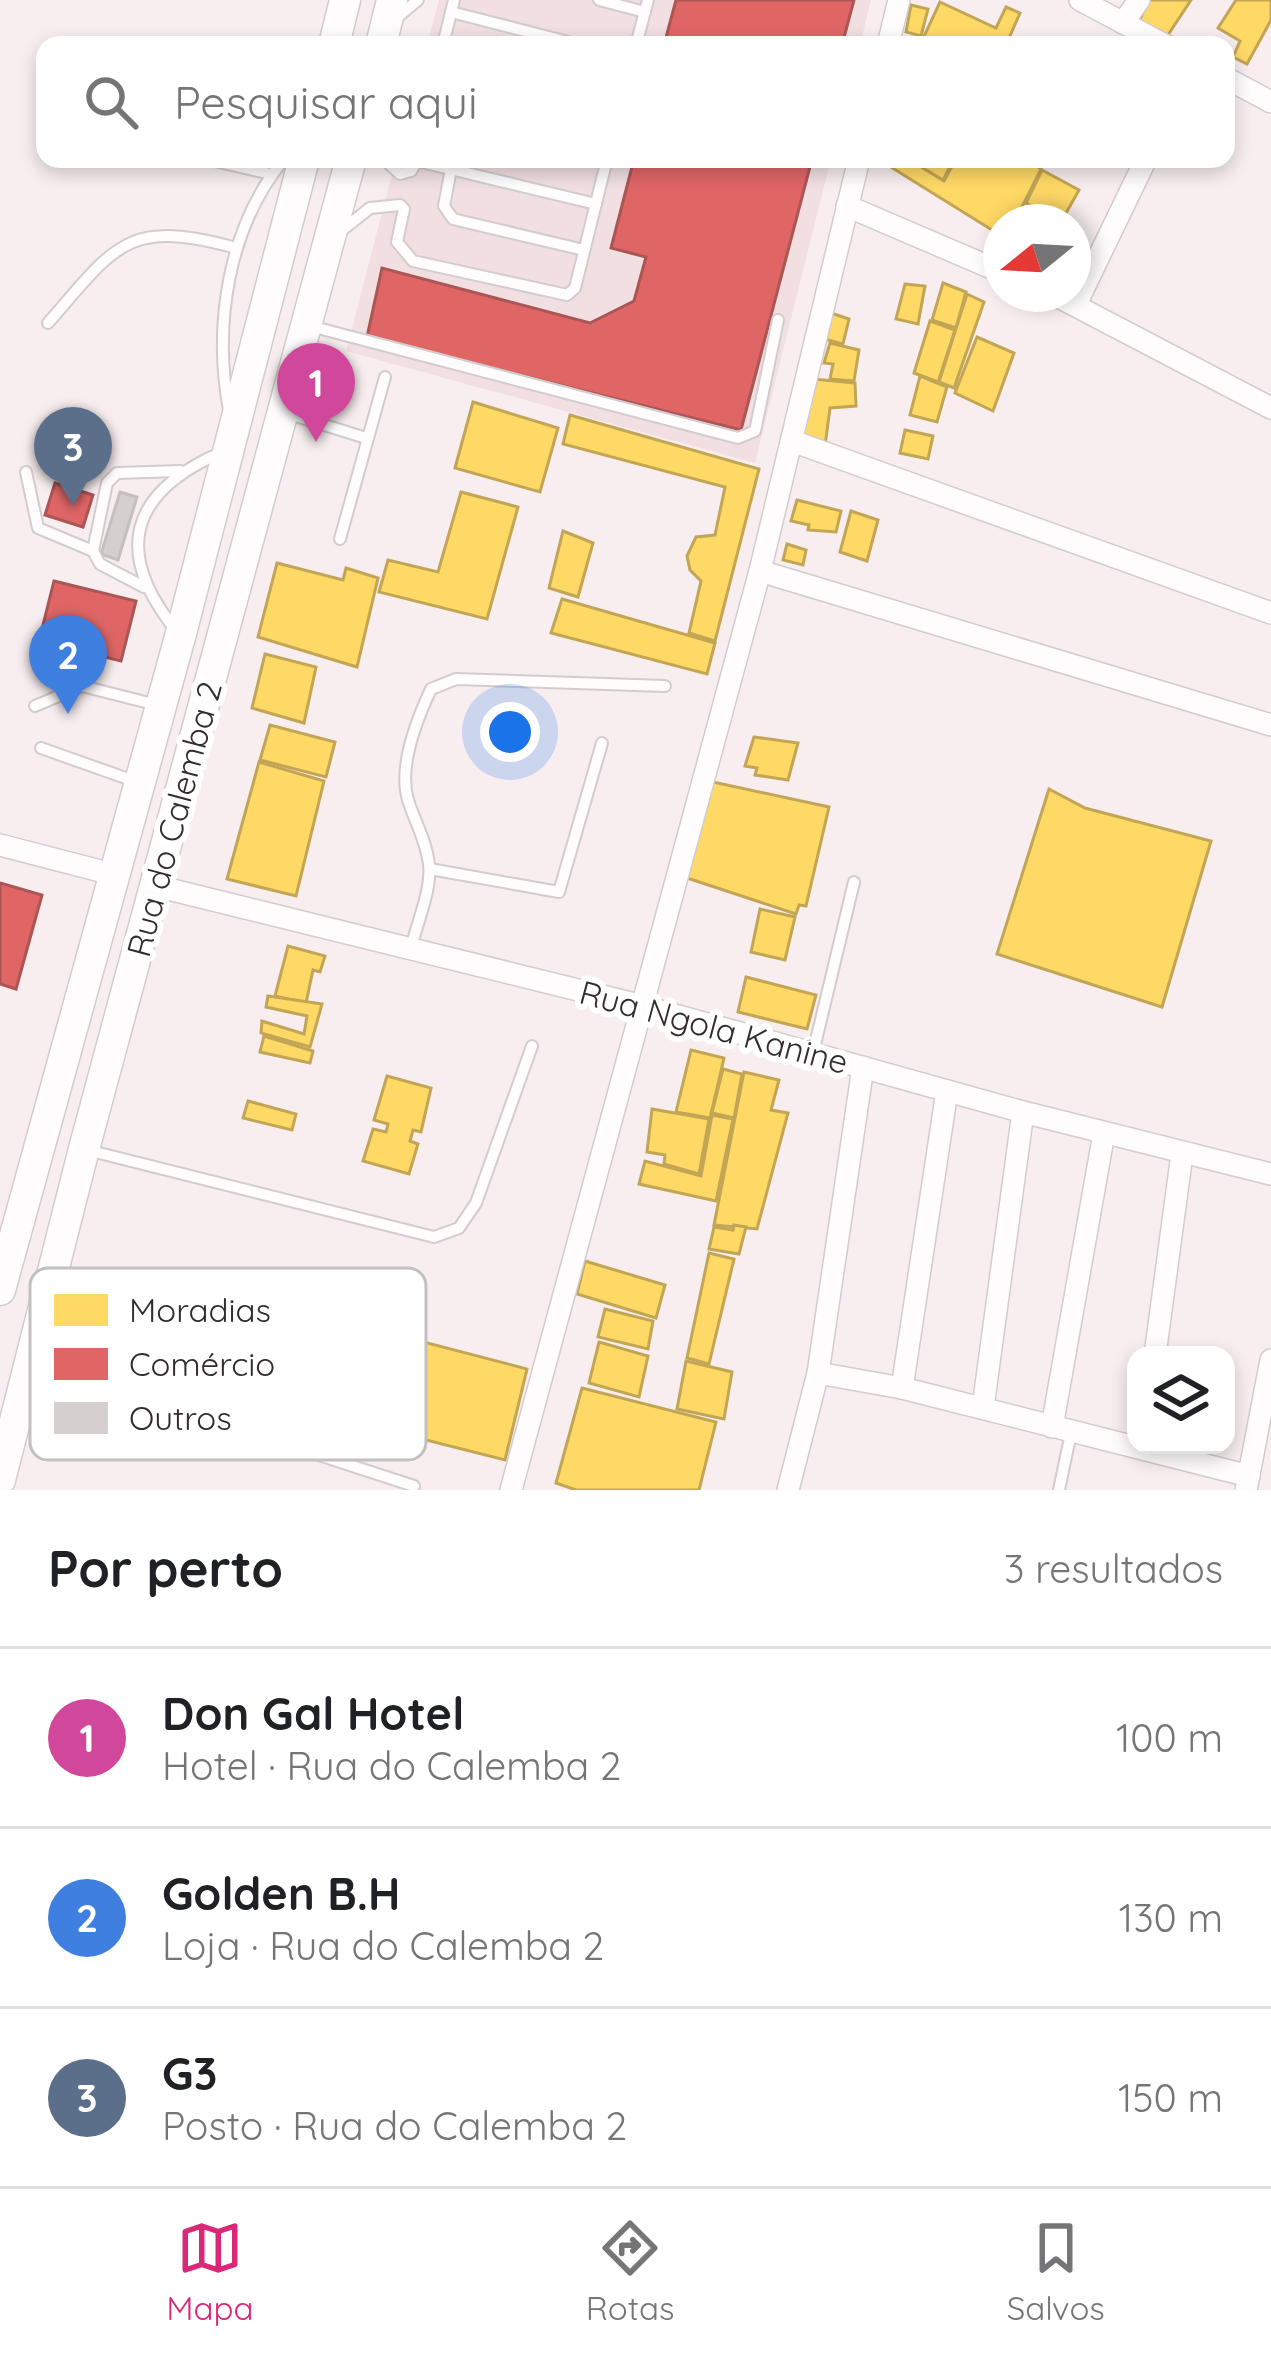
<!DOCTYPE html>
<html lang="pt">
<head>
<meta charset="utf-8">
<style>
  body { margin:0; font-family:Quicksand,sans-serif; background:#f6f6f6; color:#202124 }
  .controls { position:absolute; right:36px; bottom:36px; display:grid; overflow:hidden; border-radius:24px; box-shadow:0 6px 18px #0003 }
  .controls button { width:108px; height:108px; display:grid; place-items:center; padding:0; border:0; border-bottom:3px solid #e0e0e0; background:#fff; color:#202124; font:60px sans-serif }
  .compass { position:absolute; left:983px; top:204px; width:108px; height:108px; border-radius:50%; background:#fff; box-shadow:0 6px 18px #0003; rotate:252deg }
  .you { position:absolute; left:510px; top:732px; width:42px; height:42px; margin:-30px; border:9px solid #fff; border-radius:50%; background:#1a73e8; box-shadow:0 0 0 18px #1a73e833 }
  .badge { display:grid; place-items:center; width:78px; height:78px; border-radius:50%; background:#db2777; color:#fff; font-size:39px; font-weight:700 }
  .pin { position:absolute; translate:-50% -99px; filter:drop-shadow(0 3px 6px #0008) }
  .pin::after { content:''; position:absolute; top:63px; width:42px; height:36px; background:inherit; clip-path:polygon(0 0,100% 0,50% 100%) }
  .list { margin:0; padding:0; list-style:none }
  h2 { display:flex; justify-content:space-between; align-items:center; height:156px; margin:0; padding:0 48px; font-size:51px }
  h2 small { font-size:39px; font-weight:400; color:#757577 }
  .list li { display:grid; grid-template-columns:78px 1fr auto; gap:36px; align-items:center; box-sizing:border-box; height:180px; padding:0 48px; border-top:3px solid #e0e0e0 }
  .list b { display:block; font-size:45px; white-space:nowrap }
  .list p { margin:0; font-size:39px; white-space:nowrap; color:#757577 }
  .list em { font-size:39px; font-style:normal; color:#757577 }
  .icon { flex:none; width:66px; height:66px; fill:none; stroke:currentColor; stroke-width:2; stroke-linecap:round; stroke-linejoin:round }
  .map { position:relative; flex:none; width:1271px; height:1490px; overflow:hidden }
  .search { position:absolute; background:#fff; box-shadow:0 6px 18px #0003; left:36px; right:36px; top:36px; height:132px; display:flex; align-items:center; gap:30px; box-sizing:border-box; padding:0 42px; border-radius:24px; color:#757577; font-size:45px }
  .sheet { height:696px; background:#fff }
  nav { display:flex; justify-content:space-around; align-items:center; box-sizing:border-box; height:168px; border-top:3px solid #e0e0e0; background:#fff; font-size:33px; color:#757577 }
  nav a { display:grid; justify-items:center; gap:6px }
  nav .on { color:#db2777 }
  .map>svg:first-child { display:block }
  .built { fill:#f1dfe2 }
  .homes { fill:#ffd966; stroke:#c2a555; stroke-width:3 }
  .shops { fill:#e06666; stroke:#ac5555; stroke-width:3 }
  .building { fill:#d6cfd0; stroke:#c6bfc0; stroke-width:3 }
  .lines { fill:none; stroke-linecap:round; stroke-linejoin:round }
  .service-casing { stroke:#d3cccd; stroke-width:14 }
  .minor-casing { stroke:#d3cccd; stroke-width:24 }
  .secondary-casing { stroke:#d3cccd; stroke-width:33 }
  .service { stroke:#fefcfd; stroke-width:10 }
  .minor { stroke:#fefcfd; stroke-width:21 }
  .secondary { stroke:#fefcfd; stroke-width:30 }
  .labels { text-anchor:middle; stroke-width:12; stroke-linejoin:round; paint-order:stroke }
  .street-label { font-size:33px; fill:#322c2d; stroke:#fff }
  .key { fill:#fff; stroke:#c2c0c0; stroke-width:3 }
  .key-label { font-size:33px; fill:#322c2d }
</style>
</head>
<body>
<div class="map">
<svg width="1271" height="1490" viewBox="0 0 1271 1490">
  <rect width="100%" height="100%" fill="#f8eef0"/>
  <g class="built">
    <polygon points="439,0 871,0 860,45 427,45"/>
    <polygon points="396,159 831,159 755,463 346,351"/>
  </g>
  <g class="homes">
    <polygon points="1149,0 1191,0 1166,38 1139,21"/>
    <polygon points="1236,0 1271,0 1271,20 1247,64 1233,57 1240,41 1218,28"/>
    <polygon points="940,2 996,28 1006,7 1020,13 1006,45 920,45"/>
    <polygon points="911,5 928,9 921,36 906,32"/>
    <polygon points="878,159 909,159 944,181 956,159 1027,159 1041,169 1022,207 1010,222 1001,222 1000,235"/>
    <polygon points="908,159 954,159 943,180"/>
    <polygon points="1042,170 1079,190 1061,222 1026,203"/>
    <polygon points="943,283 966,292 956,328 932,320"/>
    <polygon points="905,284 925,286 918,324 896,319"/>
    <polygon points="967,294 984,302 954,388 939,382"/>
    <polygon points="831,313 849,319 843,344 824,339"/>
    <polygon points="930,321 955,330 938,382 914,373"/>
    <polygon points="977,337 1014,353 993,411 955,393"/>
    <polygon points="830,343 859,350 854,381 830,379 833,364 824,363"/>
    <polygon points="920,376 947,387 937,422 910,415"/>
    <polygon points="813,379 855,383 856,406 830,408 825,446 799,433"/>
    <polygon points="473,402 558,428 540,492 455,468"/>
    <polygon points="570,415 759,469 715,641 689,633 701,581 690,570 687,556 696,537 715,535 725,487 563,444"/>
    <polygon points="905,430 933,436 928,459 900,453"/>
    <polygon points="461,492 518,507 487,619 379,592 388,560 438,572"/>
    <polygon points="797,500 841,511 836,532 808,530 809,525 791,521"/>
    <polygon points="851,511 878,520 867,561 840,552"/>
    <polygon points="563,531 593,543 578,597 549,588"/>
    <polygon points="787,544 806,550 803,565 783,560"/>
    <polygon points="277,563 343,580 346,568 378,578 357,667 258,637"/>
    <polygon points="562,599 715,643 707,674 551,633"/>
    <polygon points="265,654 316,667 304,723 252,708"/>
    <polygon points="270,725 335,742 326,777 260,760"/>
    <polygon points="754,737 798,743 788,780 755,775 757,768 745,766"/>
    <polygon points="259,762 324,781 296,896 227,879"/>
    <polygon points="713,782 829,807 806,906 799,905 796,914 684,877"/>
    <polygon points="1049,789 1085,808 1211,841 1162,1007 997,954"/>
    <polygon points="760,909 795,917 785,960 751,952"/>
    <polygon points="288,946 325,956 320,972 313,970 306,1003 275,996"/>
    <polygon points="746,977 816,995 807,1029 738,1012"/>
    <polygon points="268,996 322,1004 310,1047 261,1033 262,1021 304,1034 307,1016 266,1007"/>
    <polygon points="264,1036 313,1051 310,1063 260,1052"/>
    <polygon points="691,1050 724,1058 710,1118 676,1112"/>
    <polygon points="723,1069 742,1074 734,1118 712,1113"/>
    <polygon points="744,1072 779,1080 771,1110 788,1113 757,1229 714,1225"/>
    <polygon points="387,1076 431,1088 421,1132 413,1130 410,1141 418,1144 409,1174 363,1161 373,1129 386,1132 388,1124 374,1120"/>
    <polygon points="248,1101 296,1114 292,1130 243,1118"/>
    <polygon points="652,1109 709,1119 699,1174 664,1164 665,1155 647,1152"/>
    <polygon points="712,1115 733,1119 716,1201 639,1184 645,1161 701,1176"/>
    <polygon points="734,1225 746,1227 739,1254 709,1249 714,1227 733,1230"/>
    <polygon points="709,1253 734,1259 709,1364 687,1358"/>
    <polygon points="585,1261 665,1285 656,1318 577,1294"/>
    <polygon points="251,1297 527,1369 505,1460 225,1389"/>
    <polygon points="605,1309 653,1321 648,1349 598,1337"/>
    <polygon points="599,1342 648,1356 639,1397 589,1383"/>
    <polygon points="686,1361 732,1372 724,1419 677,1409"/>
    <polygon points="582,1388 716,1422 699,1490 576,1490 556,1483"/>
  </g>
  <g class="shops">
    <polygon points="676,0 854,0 842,45 664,45"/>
    <polygon points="634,159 812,159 741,430 367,337 382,268 590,323 634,301 646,257 611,248"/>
    <polygon points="55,483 93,495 83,527 45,515"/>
    <polygon points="54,581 136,601 121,661 39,641"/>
    <polygon points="0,883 42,895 16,989 0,984"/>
  </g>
  <polygon class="building" points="120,492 137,497 118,560 101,554"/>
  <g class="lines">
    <defs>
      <g id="service">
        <polyline points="599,0 645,12"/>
        <polyline points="451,12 580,45"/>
        <polyline points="392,22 418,0"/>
        <polyline points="443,45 454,0"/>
        <polyline points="636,45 648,0"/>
        <polyline points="206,159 271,174"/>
        <polyline points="384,159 400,174 411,171 418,159"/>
        <polyline points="417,161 596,204"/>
        <polyline points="451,169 444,206 453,219 584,250"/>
        <polyline points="341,231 370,208 400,205 404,209 397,242 413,261 567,295 575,288 607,159"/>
        <path d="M48,323C116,245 127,218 236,248"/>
        <polyline points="310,326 738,438 755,431 778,320"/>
        <path d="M229,410C213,325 228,227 284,159"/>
        <polyline points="283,412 366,438"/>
        <polyline points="26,472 38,528 93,551"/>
        <polyline points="340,539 385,377"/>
        <polyline points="144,587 100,564 93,551 107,483 117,473 180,471"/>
        <path d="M177,632C113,553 128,493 222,452"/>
        <polyline points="35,706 82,686 157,705"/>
        <polyline points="41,748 134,781"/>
        <polyline points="430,869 559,892 602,743"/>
        <path d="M411,948C417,923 432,889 429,864C426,840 415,822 408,800C398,767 417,719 431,689L456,679L665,686"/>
        <polyline points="813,1053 854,882"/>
        <polyline points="87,1150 434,1237 459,1228 476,1203 532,1046"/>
        <polyline points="33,1362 414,1486"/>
        <polyline points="1059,1490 1071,1433"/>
      </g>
      <g id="minor">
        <polyline points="1080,0 1165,45"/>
        <polyline points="1123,23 1139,0"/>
        <polyline points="888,45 899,0"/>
        <polyline points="1226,78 1271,102"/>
        <polyline points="847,206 1001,272"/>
        <polyline points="1053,294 1271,408"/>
        <polyline points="1076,304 1146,159"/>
        <polyline points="792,441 1271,613"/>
        <polyline points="760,571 1271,725"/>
        <polyline points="0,845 112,874"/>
        <polyline points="156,886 643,1006 1023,1112 1271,1174"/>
        <polyline points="1155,1355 1182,1154"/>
        <polyline points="818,1373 902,1388 1249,1476"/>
        <polyline points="902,1388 947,1091"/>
        <polyline points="983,1407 1023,1112"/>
        <polyline points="1052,1427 1104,1133"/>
        <polyline points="511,1490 760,571 859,159"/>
        <polyline points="788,1490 818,1373 863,1067"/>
        <polyline points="1246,1490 1271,1360"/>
      </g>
      <g id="secondary">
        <polyline points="334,45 345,0"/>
        <polyline points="381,45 392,0"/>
        <polyline points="0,1290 180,637 304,159"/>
        <polyline points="0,1480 84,1149 351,159"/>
      </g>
    </defs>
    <use href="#service" class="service-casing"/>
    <use href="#minor" class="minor-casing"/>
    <use href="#secondary" class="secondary-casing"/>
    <use href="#service" class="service"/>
    <use href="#minor" class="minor"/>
    <use href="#secondary" class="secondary"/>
  </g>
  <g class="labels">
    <g class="street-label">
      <text transform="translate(174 819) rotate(-75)" y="12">Rua do Calemba 2</text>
      <text transform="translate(714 1027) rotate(15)" y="12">Rua Ngola Kanine</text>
    </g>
  </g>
  <rect x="30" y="1268" width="396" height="192" rx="18" class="key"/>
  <rect x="54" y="1294" width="54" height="32" fill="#ffd966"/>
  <rect x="54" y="1348" width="54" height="32" fill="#e06666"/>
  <rect x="54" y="1402" width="54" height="32" fill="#d6cfd0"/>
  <g class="key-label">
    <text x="129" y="1322">Moradias</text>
    <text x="129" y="1376">Comércio</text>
    <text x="129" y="1430">Outros</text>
  </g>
</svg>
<div class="controls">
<button><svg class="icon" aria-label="layers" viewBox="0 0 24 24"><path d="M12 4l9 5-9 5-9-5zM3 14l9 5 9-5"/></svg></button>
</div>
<svg class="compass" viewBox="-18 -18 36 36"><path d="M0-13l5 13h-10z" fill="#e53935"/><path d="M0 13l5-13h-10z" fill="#757577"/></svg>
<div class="you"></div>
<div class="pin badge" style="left:316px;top:442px;background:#d1479c">1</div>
<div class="pin badge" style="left:68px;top:714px;background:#3f7fe0">2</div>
<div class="pin badge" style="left:73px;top:506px;background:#5c6f8a">3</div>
<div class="search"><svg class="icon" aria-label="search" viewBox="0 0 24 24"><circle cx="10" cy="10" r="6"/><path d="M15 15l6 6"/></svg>Pesquisar aqui</div>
</div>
<section class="sheet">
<h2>Por perto<small>3 resultados</small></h2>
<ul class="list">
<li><span class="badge" style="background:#d1479c">1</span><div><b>Don Gal Hotel</b><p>Hotel · Rua do Calemba 2</p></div><em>100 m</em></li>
<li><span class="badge" style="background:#3f7fe0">2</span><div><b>Golden B.H</b><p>Loja · Rua do Calemba 2</p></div><em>130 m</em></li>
<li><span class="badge" style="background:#5c6f8a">3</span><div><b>G3</b><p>Posto · Rua do Calemba 2</p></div><em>150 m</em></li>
</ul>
</section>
<nav>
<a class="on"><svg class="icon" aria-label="map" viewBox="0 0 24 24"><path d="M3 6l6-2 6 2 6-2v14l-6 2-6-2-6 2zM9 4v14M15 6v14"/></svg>Mapa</a>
<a><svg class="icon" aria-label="directions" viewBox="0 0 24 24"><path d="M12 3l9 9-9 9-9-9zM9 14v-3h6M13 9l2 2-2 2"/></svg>Rotas</a>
<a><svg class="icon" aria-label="saved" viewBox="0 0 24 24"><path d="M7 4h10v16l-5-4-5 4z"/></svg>Salvos</a>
</nav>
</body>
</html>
